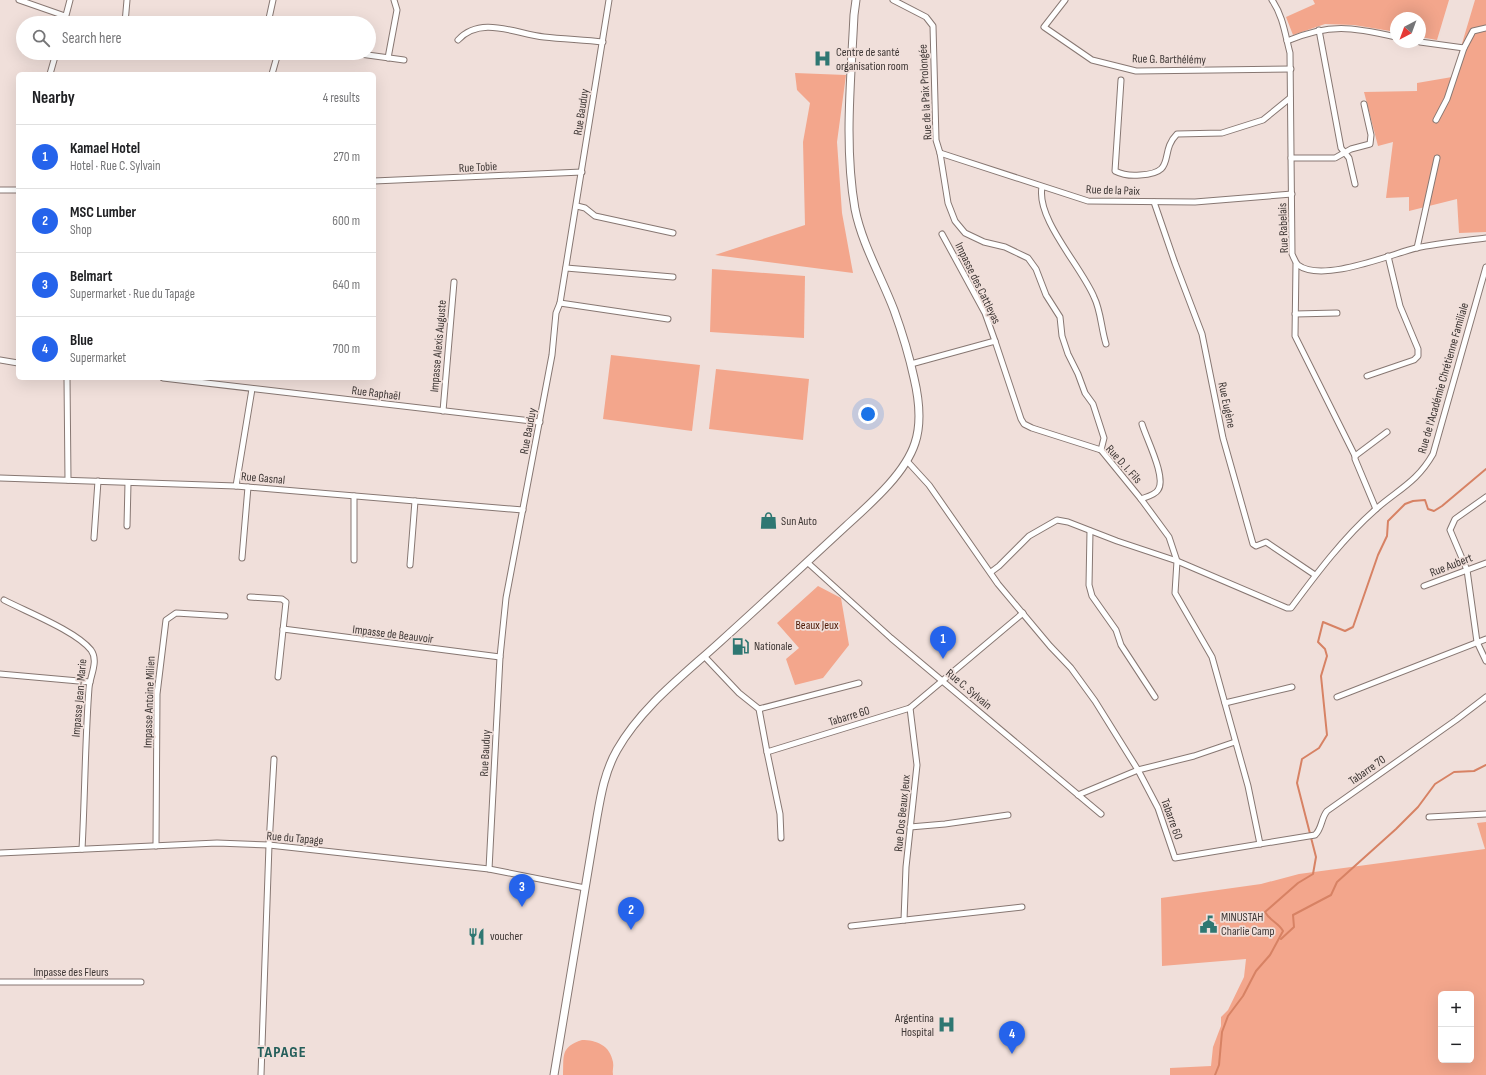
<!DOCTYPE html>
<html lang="en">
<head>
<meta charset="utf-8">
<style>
  body { margin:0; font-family:"Sofia Sans Condensed",sans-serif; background:#f6f6f6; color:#202124 }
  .controls { position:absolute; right:12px; bottom:12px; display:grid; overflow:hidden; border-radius:6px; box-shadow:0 4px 16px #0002 }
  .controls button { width:36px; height:36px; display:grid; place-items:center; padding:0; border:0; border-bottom:1px solid #e0e0e0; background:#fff; color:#202124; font:20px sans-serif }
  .compass { position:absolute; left:1390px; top:12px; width:36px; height:36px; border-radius:50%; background:#fff; box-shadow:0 4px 16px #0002; rotate:221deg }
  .you { position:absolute; left:868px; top:414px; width:14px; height:14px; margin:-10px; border:3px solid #fff; border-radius:50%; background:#1a73e8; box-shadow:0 0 0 6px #1a73e833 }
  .badge { display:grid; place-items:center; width:26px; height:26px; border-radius:50%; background:#2563eb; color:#fff; font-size:13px; font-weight:700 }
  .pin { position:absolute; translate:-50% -33px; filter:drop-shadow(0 1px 2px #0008) }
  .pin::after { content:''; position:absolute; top:21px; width:14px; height:12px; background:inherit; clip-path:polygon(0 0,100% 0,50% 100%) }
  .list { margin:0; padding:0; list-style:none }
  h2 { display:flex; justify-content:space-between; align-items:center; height:52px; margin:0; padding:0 16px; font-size:17px }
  h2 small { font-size:13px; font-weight:400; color:#757577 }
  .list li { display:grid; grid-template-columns:26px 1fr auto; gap:12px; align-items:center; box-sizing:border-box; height:64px; padding:0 16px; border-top:1px solid #e0e0e0 }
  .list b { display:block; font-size:15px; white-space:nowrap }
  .list p { margin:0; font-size:13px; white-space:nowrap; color:#757577 }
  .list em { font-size:13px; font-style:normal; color:#757577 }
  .icon { flex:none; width:22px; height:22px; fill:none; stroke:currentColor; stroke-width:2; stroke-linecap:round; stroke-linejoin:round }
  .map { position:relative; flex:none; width:1486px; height:1075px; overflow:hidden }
  .search { position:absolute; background:#fff; box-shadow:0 4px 16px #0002; left:16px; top:16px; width:360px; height:44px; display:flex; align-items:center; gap:10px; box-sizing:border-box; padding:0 14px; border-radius:22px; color:#757577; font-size:15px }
  .panel { position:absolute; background:#fff; box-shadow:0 4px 16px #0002; left:16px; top:72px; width:360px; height:308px; border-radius:6px }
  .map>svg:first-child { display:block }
  .green { fill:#f3a68c; fill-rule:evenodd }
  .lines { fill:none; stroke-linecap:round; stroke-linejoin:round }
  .stream { stroke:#d78264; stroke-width:2 }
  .street-casing { stroke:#877772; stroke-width:7 }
  .secondary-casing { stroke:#877772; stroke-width:9 }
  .street { stroke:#fff; stroke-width:5 }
  .secondary { stroke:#fff; stroke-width:7 }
  .labels { text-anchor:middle; stroke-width:3.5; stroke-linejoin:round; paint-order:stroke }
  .poi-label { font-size:12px; fill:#3e3735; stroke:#f0dfda; text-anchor:start }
  .street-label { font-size:12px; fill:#3e3735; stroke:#f0dfda }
  .park-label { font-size:12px; fill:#4c1703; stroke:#f0dfda }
  .district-label { font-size:16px; font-weight:bold; letter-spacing:1px; fill:#245e5a; stroke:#f0dfda }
</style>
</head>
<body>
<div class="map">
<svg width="1486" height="1075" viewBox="0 0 1486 1075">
  <rect width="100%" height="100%" fill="#f0dfda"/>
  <g class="green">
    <polygon points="1313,0 1449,0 1437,40 1420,37 1420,18 1396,18 1396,32 1354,25 1325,24 1293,35 1286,17 1315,4"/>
    <polygon points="1475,0 1486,0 1486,232 1459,233 1457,199 1409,211 1409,197 1386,198 1393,142 1378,146 1364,92 1417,91 1417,83 1452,77"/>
    <polygon points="795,73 846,75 837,142 842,213 853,273 715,255 805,225 803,142 810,103 797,90"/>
    <polygon points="712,269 805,276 804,338 710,332"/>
    <polygon points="611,355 700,365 692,431 603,419"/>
    <polygon points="716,369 809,379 803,440 709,429"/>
    <polygon points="818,586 841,598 849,645 823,678 795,685 786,659 799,648 777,623"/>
    <path d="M1486,822V1075H1170V1068L1211,1066L1213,1047L1221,1026V1017L1228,1010L1244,977L1246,959L1162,966L1161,898L1261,884L1299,874L1485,849L1477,823ZM1441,994H1471V1060H1441Z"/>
    <path d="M582,1040C596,1040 610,1045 613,1062C614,1066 612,1071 613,1075H563C564,1056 560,1047 582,1040Z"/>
  </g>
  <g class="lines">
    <g class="stream">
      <polyline points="1281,939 1294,927 1293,915 1331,895 1337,882 1396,829 1418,807 1435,784 1454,772 1474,771 1486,765"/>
      <path d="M1215,1075L1219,1065L1222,1032L1228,1016L1243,996L1256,971L1270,955L1283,931C1279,923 1270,921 1265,912L1298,883L1313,874L1316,857L1297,783L1302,759L1319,748L1327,735L1321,676L1327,656L1325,649L1318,642L1323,622L1345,631L1353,627L1378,555L1387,536L1388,521L1405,504L1413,501L1425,500L1428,509L1434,511L1442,506L1486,469"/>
    </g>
    <defs>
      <g id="street">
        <polyline points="19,0 65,16"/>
        <polyline points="893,0 926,17 933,26 936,140 940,153 948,203 955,221 965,233 984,242 1005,247 1028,258 1036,269 1046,295 1060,317 1062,336 1068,354 1078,374 1085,393 1093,404 1104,438 1101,450"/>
        <polyline points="1065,0 1044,27 1092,60 1136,71 1291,69"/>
        <path d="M1272,0C1283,16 1285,34 1290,53L1292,254C1294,258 1295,262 1298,265C1322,283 1389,255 1416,248C1439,243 1463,241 1486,238"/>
        <polyline points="64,23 70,0"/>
        <polyline points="125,23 127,0"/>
        <polyline points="268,23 273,0"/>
        <polyline points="1319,30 1341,148 1349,158 1355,184"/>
        <path d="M458,40C481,15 516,34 544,37C563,39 583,40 603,42"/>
        <path d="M1287,41C1330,23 1352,27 1396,37"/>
        <polyline points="1420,42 1464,48 1473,31 1486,28"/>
        <polyline points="353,53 404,60"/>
        <polyline points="388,58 397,10 394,0"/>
        <polyline points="50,74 56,53"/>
        <polyline points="272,74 278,53"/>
        <path d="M1121,80L1115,171C1123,175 1131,176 1140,175C1178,173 1158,153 1177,134L1222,133L1263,120L1290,98"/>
        <polyline points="1436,120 1447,99 1464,48"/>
        <polyline points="940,153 1088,201 1195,202 1292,194"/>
        <polyline points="1291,158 1335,158 1351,149 1370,144 1371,135 1364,104"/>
        <polyline points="374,181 582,172"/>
        <path d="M1042,187C1036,219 1081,266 1094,297C1101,311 1101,328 1106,344"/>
        <polyline points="0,190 18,190"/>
        <polyline points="1154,202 1175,263 1202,334 1223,438 1253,544 1256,546 1266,542 1315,575"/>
        <polyline points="577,206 585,208 595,216 673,233"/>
        <polyline points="942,234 985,313 995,341"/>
        <polyline points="1417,248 1437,158"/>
        <polyline points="1296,264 1295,336 1355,456 1355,459 1376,509"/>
        <polyline points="566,268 673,277"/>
        <polyline points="560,303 668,319"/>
        <polyline points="1295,314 1337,313"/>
        <polyline points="0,360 18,363"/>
        <path d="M911,364L995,341L1021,419L1024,424L1032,428L1101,450L1141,499L1169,537L1177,561L1287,608H1291C1317,573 1344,537 1376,509C1399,489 1417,482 1433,454L1486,267"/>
        <polyline points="1367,376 1414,360 1418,356 1418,349 1400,306 1388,256"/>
        <polyline points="67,378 68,480"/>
        <polyline points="163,378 540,422"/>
        <polyline points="443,411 454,282"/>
        <polyline points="1355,456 1387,432"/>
        <path d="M907,461L929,485L998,584L1050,646L1071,668L1095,701L1138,770L1158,808L1175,858L1315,835C1322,829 1321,818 1327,811L1456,720L1486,697"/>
        <polyline points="0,478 236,486 523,510"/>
        <polyline points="236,486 252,389"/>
        <polyline points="1486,497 1455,519 1450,530 1467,570 1477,642 1486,661"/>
        <path d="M1141,499C1146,497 1155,495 1158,490C1167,478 1146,438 1142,424"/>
        <polyline points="127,526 128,483"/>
        <polyline points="1090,531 1089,585 1092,596 1116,630 1121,645 1155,697"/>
        <polyline points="94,538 98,481"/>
        <polyline points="242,558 248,487"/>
        <polyline points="354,560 354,496"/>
        <polyline points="807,562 891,638 1101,814"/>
        <polyline points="410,565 415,501"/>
        <polyline points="991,572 999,566 1029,536 1057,520 1068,522 1117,541 1177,561 1175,593 1212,657 1248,786 1260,844"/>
        <polyline points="1424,586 1486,563"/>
        <polyline points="250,597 282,599 286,602 278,677"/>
        <path d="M4,600C27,612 76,631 91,650C99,661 90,676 89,688C85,742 85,795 82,849"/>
        <polyline points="283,629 500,657"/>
        <polyline points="704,656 739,693 759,709 767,752 910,708 1023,613"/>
        <polyline points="0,674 90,682"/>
        <polyline points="1337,697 1486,639"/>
        <polyline points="1225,703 1292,687"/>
        <polyline points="759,709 859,683"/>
        <polyline points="767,752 780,814 781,838"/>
        <polyline points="1078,795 1138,770 1194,756 1235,742"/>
        <polyline points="1429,817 1486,814"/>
        <polyline points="910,827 945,824 1008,815"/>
        <polyline points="156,846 157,694 166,620 176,613 225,616"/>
        <polyline points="0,853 217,843 269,845 489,869 585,888"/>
        <polyline points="489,869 500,657 506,598 552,355 556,313 560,303 609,0"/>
        <polyline points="904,920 906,867 917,765 910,708"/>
        <polyline points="851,926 1022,907"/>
        <polyline points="0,982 141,982"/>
        <polyline points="261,1075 269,845 274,759"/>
      </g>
      <path id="secondary" d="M554,1075L597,817C601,794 605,771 617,750C642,706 685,674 721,641C763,603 805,564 846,526C870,504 905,474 915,443C922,422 919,399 914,378C909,355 902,332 894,310C881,276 862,244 855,209C844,146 851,79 854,15L856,0"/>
    </defs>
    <use href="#street" class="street-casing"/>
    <use href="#secondary" class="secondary-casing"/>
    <use href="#street" class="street"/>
    <use href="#secondary" class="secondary"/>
  </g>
  <defs>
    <symbol id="hospital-bare" viewBox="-9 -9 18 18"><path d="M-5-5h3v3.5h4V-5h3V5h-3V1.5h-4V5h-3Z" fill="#2e7772" stroke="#f0dfda" stroke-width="2.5" paint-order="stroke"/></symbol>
    <symbol id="shop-bare" viewBox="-9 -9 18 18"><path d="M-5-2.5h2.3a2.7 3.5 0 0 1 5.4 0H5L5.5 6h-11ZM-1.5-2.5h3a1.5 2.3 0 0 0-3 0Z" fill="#2e7772" stroke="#f0dfda" stroke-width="2.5" paint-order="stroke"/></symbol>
    <symbol id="fuel-bare" viewBox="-9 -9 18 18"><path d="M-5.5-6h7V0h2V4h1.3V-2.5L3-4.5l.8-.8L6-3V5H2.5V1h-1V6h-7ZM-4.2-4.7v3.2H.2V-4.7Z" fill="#2e7772" stroke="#f0dfda" stroke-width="2.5" paint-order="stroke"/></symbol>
    <symbol id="civic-bare" viewBox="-9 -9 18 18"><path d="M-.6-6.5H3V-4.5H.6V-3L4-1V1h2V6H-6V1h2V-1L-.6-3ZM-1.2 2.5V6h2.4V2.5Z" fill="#2e7772" stroke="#f0dfda" stroke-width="2.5" paint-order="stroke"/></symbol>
    <symbol id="restaurant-bare" viewBox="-9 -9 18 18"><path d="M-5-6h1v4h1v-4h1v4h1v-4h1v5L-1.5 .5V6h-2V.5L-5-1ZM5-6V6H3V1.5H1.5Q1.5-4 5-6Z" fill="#2e7772" stroke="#f0dfda" stroke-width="2.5" paint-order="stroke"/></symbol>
  </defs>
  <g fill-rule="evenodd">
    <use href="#hospital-bare" x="810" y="46" width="25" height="25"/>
    <use href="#shop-bare" x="756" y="508" width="25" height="25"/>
    <use href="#fuel-bare" x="728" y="634" width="25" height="25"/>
    <use href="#civic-bare" x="1196" y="912" width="25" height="25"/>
    <use href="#restaurant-bare" x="464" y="924" width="25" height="25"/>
    <use href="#hospital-bare" x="934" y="1012" width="25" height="25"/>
  </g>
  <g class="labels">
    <g class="poi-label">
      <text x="836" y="56">Centre de santé<tspan x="836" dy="14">organisation room</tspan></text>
      <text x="781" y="525">Sun Auto</text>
      <text x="754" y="650">Nationale</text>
      <text x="1221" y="921">MINUSTAH<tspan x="1221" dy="14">Charlie Camp</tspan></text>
      <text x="490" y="940">voucher</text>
      <text x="934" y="1022" text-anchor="end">Argentina<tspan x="934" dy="14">Hospital</tspan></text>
    </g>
    <g class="street-label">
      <text transform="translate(1169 59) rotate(1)" y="4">Rue G. Barthélémy</text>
      <text transform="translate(925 92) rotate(-93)" y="4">Rue de la Paix Prolongée</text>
      <text transform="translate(581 112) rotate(-81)" y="4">Rue Bauduy</text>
      <text transform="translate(478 167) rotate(-3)" y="4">Rue Tobie</text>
      <text transform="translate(1113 190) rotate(2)" y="4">Rue de la Paix</text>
      <text transform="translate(1283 228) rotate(-92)" y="4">Rue Rabelais</text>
      <text transform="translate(978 283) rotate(64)" y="4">Impasse des Cattleyas</text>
      <text transform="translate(438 346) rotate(-85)" y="4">Impasse Alexis Auguste</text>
      <text transform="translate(1443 378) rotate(-74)" y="4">Rue de l'Académie Chrétienne Familiale</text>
      <text transform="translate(376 393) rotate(7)" y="4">Rue Raphaël</text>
      <text transform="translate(1227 405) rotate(78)" y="4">Rue Eugène</text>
      <text transform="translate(528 431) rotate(-79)" y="4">Rue Bauduy</text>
      <text transform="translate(1124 464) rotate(48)" y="4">Rue D. I. Fils</text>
      <text transform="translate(263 478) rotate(5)" y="4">Rue Gasnal</text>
      <text transform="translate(1451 565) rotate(-21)" y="4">Rue Aubert</text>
      <text transform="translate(393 634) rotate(7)" y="4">Impasse de Beauvoir</text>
      <text transform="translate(969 689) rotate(40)" y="4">Rue C. Sylvain</text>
      <text transform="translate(79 698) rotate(-85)" y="4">Impasse Jean-Marie</text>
      <text transform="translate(149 702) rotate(-88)" y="4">Impasse Antoine Milien</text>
      <text transform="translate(849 716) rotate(-17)" y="4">Tabarre 60</text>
      <text transform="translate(485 753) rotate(-87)" y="4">Rue Bauduy</text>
      <text transform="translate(1367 770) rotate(-35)" y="4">Tabarre 70</text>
      <text transform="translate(902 813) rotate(-84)" y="4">Rue Dos Beaux Jeux</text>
      <text transform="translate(1172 819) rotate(70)" y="4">Tabarre 60</text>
      <text transform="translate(295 838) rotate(5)" y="4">Rue du Tapage</text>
      <text x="71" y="976">Impasse des Fleurs</text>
    </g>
    <g class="park-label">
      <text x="817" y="629">Beaux Jeux</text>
    </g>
    <g class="district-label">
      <text x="282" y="1057">TAPAGE</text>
    </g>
  </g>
</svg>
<div class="controls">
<button>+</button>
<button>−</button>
</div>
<svg class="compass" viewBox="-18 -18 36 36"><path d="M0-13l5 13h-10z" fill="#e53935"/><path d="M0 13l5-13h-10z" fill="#757577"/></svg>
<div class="you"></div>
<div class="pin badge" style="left:943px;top:659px">1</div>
<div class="pin badge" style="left:631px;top:930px">2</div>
<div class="pin badge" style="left:522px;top:907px">3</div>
<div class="pin badge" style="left:1012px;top:1054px">4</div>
<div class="search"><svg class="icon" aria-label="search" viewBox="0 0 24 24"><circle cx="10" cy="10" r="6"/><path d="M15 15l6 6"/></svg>Search here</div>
<section class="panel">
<h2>Nearby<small>4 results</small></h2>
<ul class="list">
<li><span class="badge">1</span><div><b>Kamael Hotel</b><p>Hotel · Rue C. Sylvain</p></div><em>270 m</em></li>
<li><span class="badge">2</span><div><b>MSC Lumber</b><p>Shop</p></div><em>600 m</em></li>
<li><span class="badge">3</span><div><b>Belmart</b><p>Supermarket · Rue du Tapage</p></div><em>640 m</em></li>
<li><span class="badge">4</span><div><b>Blue</b><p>Supermarket</p></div><em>700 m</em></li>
</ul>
</section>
</div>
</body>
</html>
